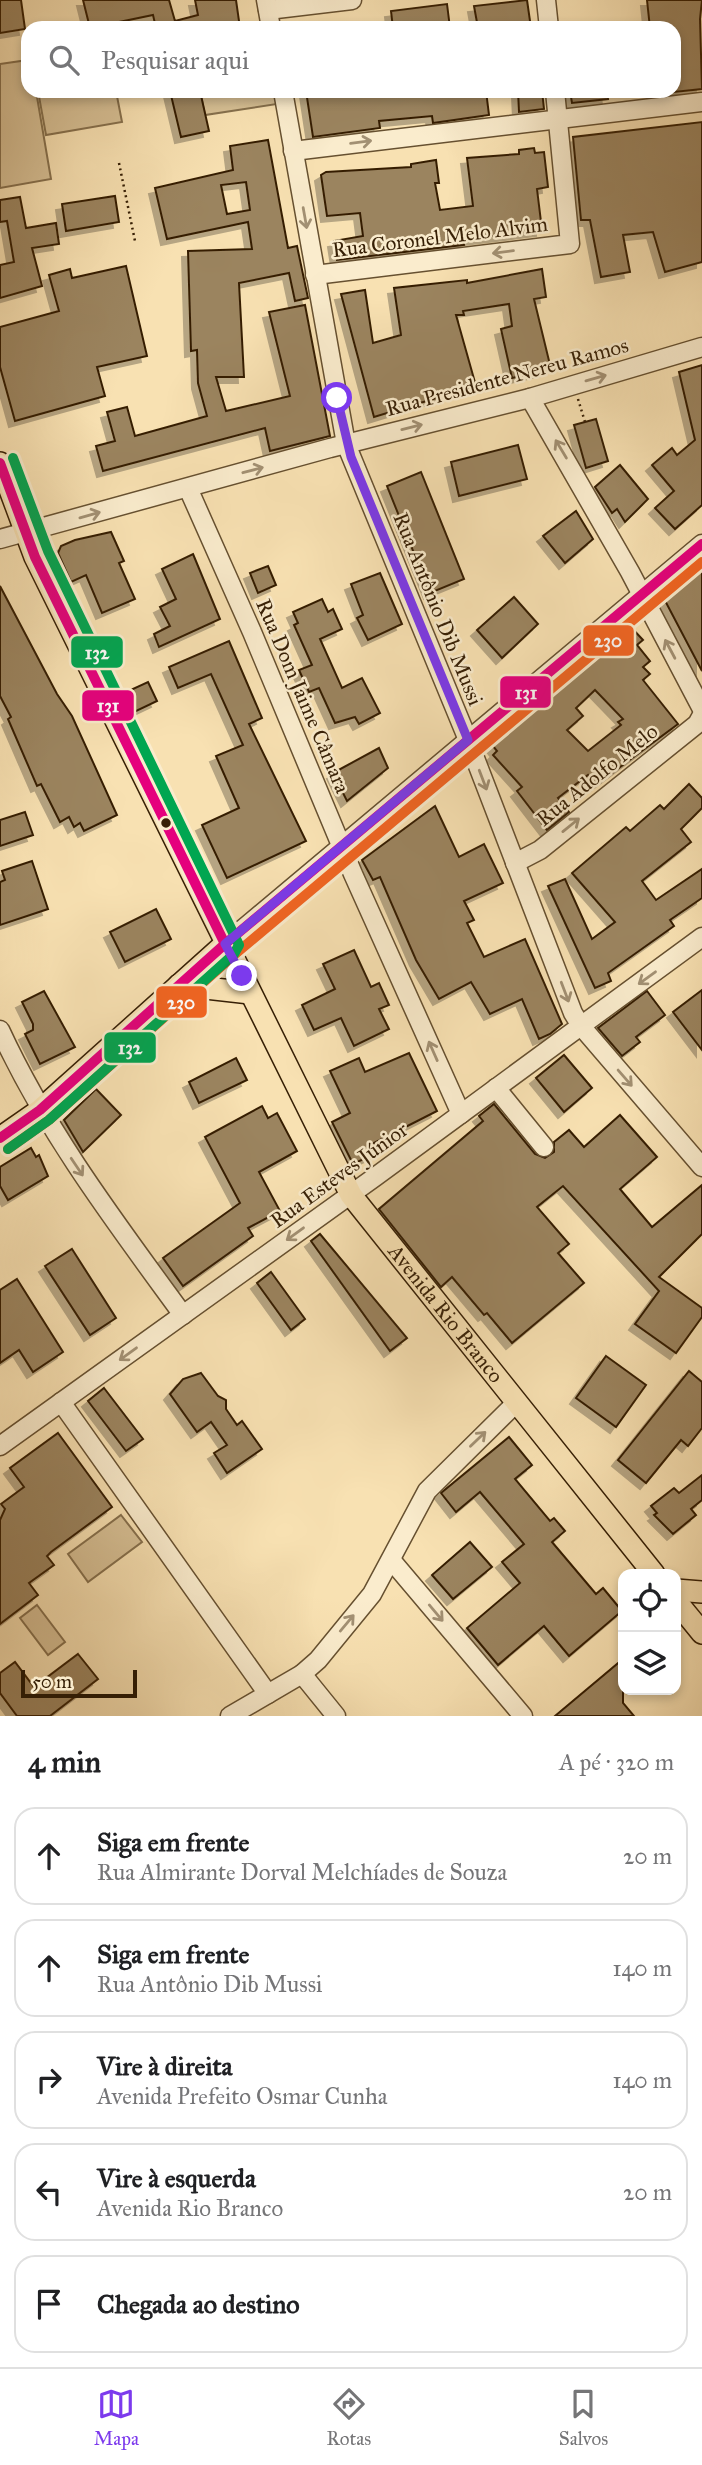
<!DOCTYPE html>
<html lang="pt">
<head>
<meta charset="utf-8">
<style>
  body { margin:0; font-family:"IM FELL Great Primer",serif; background:#f2f2f2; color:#202124 }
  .controls { position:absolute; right:21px; bottom:21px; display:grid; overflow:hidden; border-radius:14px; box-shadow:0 4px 10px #0003 }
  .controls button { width:63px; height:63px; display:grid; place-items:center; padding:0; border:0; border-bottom:2px solid #e0e0e0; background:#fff; color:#202124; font:35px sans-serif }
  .scale { position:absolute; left:21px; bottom:18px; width:116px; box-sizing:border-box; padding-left:7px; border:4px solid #361f05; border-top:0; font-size:19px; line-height:24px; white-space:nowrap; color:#361f05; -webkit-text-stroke:5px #faeccd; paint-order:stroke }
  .stop { position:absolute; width:21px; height:21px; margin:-16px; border:5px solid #7c3aed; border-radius:50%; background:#fff }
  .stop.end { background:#7c3aed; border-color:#fff; box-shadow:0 2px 7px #0008 }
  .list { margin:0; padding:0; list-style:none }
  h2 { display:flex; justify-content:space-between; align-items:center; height:91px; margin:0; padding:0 28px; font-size:30px }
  h2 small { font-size:23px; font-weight:400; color:#757577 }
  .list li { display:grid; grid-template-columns:46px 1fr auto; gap:21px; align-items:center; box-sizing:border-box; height:98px; margin:0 14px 14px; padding:0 14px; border:2px solid #e0e0e0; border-radius:21px }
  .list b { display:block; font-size:26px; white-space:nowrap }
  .list p { margin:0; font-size:23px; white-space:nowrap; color:#757577 }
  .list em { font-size:23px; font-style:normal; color:#757577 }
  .icon { flex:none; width:38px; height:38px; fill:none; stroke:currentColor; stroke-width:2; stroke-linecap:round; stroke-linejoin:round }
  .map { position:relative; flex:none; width:702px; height:1716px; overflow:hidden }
  .search { position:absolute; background:#fff; box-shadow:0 4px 10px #0003; left:21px; right:21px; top:21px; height:77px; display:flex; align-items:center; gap:18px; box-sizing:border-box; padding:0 24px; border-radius:21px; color:#757577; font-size:26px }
  .sheet { height:651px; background:#fff }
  nav { display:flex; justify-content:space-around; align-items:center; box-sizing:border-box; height:98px; border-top:2px solid #e0e0e0; background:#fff; font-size:19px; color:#757577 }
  nav a { display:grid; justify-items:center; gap:4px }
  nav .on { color:#7c3aed }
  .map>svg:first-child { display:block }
  .green { fill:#d7c095; stroke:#86704d; stroke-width:2 }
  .building { fill:#9b845f; stroke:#361f05; stroke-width:2; fill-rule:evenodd; filter:url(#shadow) }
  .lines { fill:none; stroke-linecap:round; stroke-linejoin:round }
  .minor-casing { stroke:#665030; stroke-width:21 }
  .major-casing { stroke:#361f05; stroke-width:24 }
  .path { stroke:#361f05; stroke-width:2.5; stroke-dasharray:2 3.5; stroke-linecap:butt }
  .minor { stroke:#faeccd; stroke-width:18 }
  .major { stroke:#f8e1b2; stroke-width:21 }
  .bus-1-casing { stroke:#faeccd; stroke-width:16 }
  .bus-2-casing { stroke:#faeccd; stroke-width:16 }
  .bus-3-casing { stroke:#faeccd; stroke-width:16 }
  .bus-1 { stroke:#e5007d; stroke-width:10 }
  .bus-2 { stroke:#f26522; stroke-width:10 }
  .bus-3 { stroke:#00a651; stroke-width:10 }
  .oneway { stroke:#a29073 }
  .route { stroke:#7c3aed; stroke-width:9 }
  .bus-dot { fill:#361f05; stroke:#faeccd; stroke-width:2.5 }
  .labels { text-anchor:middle; stroke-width:5; stroke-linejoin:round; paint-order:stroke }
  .street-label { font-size:21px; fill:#361f05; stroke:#faeccd }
  .line-badge { stroke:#faeccd; stroke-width:2.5 }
  .badge-label { font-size:19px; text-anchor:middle; font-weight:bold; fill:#fff }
</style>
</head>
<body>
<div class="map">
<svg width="702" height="1716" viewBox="0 0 702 1716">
  <defs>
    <filter id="shadow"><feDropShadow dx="-6" dy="6" stdDeviation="0" flood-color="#0004"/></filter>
  </defs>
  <rect width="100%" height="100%" fill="#f8e1b2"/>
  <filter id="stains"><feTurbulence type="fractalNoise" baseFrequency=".00286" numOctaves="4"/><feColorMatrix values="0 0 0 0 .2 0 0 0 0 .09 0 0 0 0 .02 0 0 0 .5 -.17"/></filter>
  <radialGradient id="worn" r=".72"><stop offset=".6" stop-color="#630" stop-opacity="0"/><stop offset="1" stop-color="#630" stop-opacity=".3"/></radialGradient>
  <g class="green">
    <polygon points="28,60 28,91 36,91 51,179 0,188 0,64"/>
    <polygon points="38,91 116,91 122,122 46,135"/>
    <polygon points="200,91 275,91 277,104 205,115"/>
    <polygon points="121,1515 142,1542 88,1582 68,1554"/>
    <polygon points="37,1605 65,1642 48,1655 20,1618"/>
  </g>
  <g class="building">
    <polygon points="0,0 21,0 25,29 0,33"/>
    <polygon points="83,0 169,0 175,21 198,15 195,0 236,0 240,28 156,28 153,15 90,28"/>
    <polygon points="527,0 531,28 478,28 474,6"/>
    <polygon points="647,0 702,0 700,19 702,89 674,92 674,28 650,28"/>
    <polygon points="447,4 450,28 393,28 391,11"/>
    <polygon points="170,91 200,91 209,131 181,137"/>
    <polygon points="306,91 486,91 489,115 433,123 432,116 379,121 380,128 313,137"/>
    <polygon points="518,91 542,91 544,109 519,112"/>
    <polygon points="570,91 607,91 608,99 572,103"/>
    <polygon points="702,122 702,262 665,272 653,232 623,235 630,272 601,277 590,220 581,220 573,137"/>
    <path d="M268,140L288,248L297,246L308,298L295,301L289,273L239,283L244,377H216L226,411L290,396L269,312L305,305L330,436L270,451L265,428L103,471L96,446L115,441L107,412L127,407L135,436L207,416L198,383L197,350L191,351L188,251L252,249L248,222L167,239L155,188L233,170L230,146ZM246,182L250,210L227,214L221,185Z"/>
    <polygon points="534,148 535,153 544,152 548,187 537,189 542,230 470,239 463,241 464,245 337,260 334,241 363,236 360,213 327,216 321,175 326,172 411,167 411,164 436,160 439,183 435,183 440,210 473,206 467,158 519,154 519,150"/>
    <polygon points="115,196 119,222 66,231 62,204"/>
    <polygon points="20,197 26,228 56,223 59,244 32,248 42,286 0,298 0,265 14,262 7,221 0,222 0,200"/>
    <polygon points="126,266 147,356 97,367 105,396 15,421 0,367 0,327 59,311 49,275 70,269 72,278"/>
    <polygon points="542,269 546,297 534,299 551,369 512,378 501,329 512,326 509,304 463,311 464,315 456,315 476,386 374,417 341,294 365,290 373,343 401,335 394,288 467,280 467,283"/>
    <polygon points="702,365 702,505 675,529 655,508 674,491 652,465 672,448 677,455 695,440 679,372"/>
    <polygon points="596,419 608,461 586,468 574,425"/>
    <polygon points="518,445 527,479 459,496 451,462"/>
    <polygon points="620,465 648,499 625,522 617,509 612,513 595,487"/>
    <polygon points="421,472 464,579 430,593 387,486"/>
    <polygon points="576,511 593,539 565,563 543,536"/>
    <polygon points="111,532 124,561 119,563 135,599 102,613 86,575 71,582 58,553 61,546 75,540"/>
    <polygon points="193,554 220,619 159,647 154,634 170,626 160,607 176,599 162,569"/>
    <polygon points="696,564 702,571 702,671 661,593"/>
    <polygon points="268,566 276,585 258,593 250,573"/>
    <polygon points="380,573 402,624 368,640 357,618 363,615 351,584"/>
    <polygon points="0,586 57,694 72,716 117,815 84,831 80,823 74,827 69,817 60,822 41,784 37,786 8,719 11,717 0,696"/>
    <polygon points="514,597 538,624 502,658 477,630"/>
    <polygon points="322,599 328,612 333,609 342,629 320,639 342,688 362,678 380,713 359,724 355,717 335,723 319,688 309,692 299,670 312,665 294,625 298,623 293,612"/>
    <path d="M628,624L643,640L637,645L650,661L643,667L650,674L643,680L678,724L596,785L588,775L558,798L569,812L547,830L517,791L522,787L493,755L497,751L488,740ZM595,690L623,719L618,722L621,725L588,751L567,730L583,716L576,708Z"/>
    <polygon points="229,641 262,718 249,724 306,841 227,878 202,825 239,808 216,756 243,745 211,674 178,688 169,667"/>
    <polygon points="148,682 157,701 132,713 122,694"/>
    <polygon points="379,748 388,768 347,801 333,773"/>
    <polygon points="689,784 702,798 702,808 681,829 691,842 642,881 656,900 702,869 702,898 670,920 674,926 608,973 611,981 595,988 548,886 565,879 592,939 615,922 572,873 626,827 630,831 660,805 664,809"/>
    <polygon points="435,806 459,857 484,844 503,883 464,901 474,920 467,923 484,957 525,939 562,1024 550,1034 539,1039 522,999 490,1014 471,982 439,999 416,960 380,877 373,880 362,860"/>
    <polygon points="25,812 33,835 0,846 0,820"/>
    <polygon points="32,861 48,909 0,925 0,882 5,880 2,871"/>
    <polygon points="156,909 171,939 125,962 110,932"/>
    <polygon points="354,950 371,987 379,983 389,1005 379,1009 389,1029 354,1046 341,1018 314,1030 302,1005 335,989 323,964"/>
    <polygon points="702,990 702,1050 673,1012"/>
    <polygon points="44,991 75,1047 40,1064 25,1034 33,1030 33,1024 22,1002"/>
    <polygon points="647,991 665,1015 636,1037 640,1042 622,1056 598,1028"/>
    <polygon points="409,1053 437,1111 374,1143 379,1152 353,1164 332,1122 350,1113 330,1071 359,1058 365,1072"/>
    <polygon points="564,1055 592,1088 564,1112 536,1078"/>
    <polygon points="236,1058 247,1080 199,1103 189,1082"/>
    <polygon points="96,1089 121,1115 83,1152 64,1120"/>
    <polygon points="494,1104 535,1154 545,1158 554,1152 554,1142 569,1130 584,1147 620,1115 657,1157 620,1189 652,1227 702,1185 702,1234 659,1277 702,1308 702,1317 676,1353 635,1324 659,1291 563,1186 537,1207 569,1244 558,1253 584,1283 512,1343 487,1313 484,1315 452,1277 441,1287 379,1209 483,1121 479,1116"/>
    <polygon points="262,1106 268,1118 277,1113 297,1151 259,1172 280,1211 248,1228 253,1236 183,1286 163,1258 240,1203 205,1137"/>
    <polygon points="31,1148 36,1157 39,1155 48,1176 8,1200 0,1186 0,1167"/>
    <polygon points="320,1234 407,1338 390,1351 311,1241"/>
    <polygon points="72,1249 116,1318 90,1335 45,1266"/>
    <polygon points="271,1272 305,1319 291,1330 257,1283"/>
    <polygon points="17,1279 63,1352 33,1372 19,1350 0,1363 0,1290"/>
    <polygon points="606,1356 646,1385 616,1427 576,1398"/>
    <polygon points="689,1371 702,1382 702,1428 688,1446 681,1440 646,1483 618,1460"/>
    <polygon points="201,1373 218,1396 226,1400 226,1409 237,1425 242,1421 262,1449 227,1473 214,1453 227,1445 211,1422 197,1432 170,1394 183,1379"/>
    <polygon points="104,1388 143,1439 126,1451 88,1401"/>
    <polygon points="58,1433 112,1507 51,1552 47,1556 54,1565 29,1583 38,1595 0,1624 0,1520 5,1509 1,1504 24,1487 10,1468"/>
    <polygon points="509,1437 532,1465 515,1479 550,1521 554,1518 565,1531 552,1542 596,1594 603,1588 622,1611 569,1656 544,1626 498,1665 467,1628 520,1583 502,1562 524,1544 480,1492 456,1512 441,1493"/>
    <polygon points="702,1475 702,1500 691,1509 696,1515 673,1534 654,1515 657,1513 651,1506 674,1488 679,1493"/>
    <polygon points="470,1542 492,1567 453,1599 432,1575"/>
    <polygon points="78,1654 98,1679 50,1716 17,1716 0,1693 0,1673 15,1662 34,1687"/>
    <polygon points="623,1659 623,1703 634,1716 555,1716"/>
  </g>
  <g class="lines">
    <defs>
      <g id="minor">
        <polyline points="266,0 271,28"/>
        <polyline points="546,0 549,28"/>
        <polyline points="268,10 352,0"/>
        <polyline points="283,91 346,444 468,740 573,1013 581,1026 702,1167"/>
        <polyline points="293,151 702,102"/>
        <polyline points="315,275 570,244 555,91"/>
        <polyline points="530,398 630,572 702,709"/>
        <polyline points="188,488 252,632 353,874 461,1114"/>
        <polyline points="0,539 330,448 530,398 702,347"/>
        <polyline points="515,863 540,850 697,724 702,715"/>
        <polyline points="225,944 702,544"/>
        <path d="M0,1030C48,1134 116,1223 183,1315"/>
        <polyline points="496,1088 544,1147"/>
        <polyline points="61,1402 268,1694"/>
        <polyline points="0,1446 375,1177 702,937"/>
        <polyline points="392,1561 523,1716"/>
        <polyline points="302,1674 336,1716"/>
        <polyline points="230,1716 302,1674 318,1660 372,1594 427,1491 517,1402"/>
      </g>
      <g id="major">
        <path id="s1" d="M0,463L35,557L351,1195L654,1574"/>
        <polyline points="179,985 250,993"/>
        <polyline points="0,1138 40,1110 225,944"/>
        <polyline points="676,1590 702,1592"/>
        <polyline points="676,1601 702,1633"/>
      </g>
    </defs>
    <use href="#minor" class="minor-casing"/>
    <use href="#major" class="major-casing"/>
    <g class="path">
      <polyline points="119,163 135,241"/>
      <polyline points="578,399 585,422"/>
    </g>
    <use href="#minor" class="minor"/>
    <use href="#major" class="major"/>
    <defs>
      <g id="bus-1">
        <polyline points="0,463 35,557 225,944"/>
        <polyline points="0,1138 40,1110 225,944 702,544"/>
      </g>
      <polyline id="bus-2" points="8,1149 49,1120 234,955 702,562"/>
      <polyline id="bus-3" points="8,1149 49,1120 234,954 239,945 48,551 13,458"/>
    </defs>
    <use href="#bus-1" class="bus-1-casing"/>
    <use href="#bus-2" class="bus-2-casing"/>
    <use href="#bus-3" class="bus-3-casing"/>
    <use href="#bus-1" class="bus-1"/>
    <use href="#bus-2" class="bus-2"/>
    <use href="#bus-3" class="bus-3"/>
  </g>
  <defs><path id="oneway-shaft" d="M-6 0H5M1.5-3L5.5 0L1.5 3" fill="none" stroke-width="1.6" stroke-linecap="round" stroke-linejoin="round" transform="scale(1.75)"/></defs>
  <g class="oneway">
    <use href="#oneway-shaft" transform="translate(361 142) rotate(-7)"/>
    <use href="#oneway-shaft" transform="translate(305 218) rotate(80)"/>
    <use href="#oneway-shaft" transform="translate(503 252) rotate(173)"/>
    <use href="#oneway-shaft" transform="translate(596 378) rotate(-16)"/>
    <use href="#oneway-shaft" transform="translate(412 427) rotate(-14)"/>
    <use href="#oneway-shaft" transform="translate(561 449) rotate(-121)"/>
    <use href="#oneway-shaft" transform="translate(253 470) rotate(-15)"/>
    <use href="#oneway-shaft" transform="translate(90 515) rotate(-16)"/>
    <use href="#oneway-shaft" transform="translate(670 649) rotate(-118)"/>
    <use href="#oneway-shaft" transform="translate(483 780) rotate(69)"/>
    <use href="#oneway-shaft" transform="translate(571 825) rotate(-39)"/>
    <use href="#oneway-shaft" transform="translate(647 978) rotate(144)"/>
    <use href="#oneway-shaft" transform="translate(565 992) rotate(69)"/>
    <use href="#oneway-shaft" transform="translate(433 1051) rotate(-114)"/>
    <use href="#oneway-shaft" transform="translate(625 1078) rotate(49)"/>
    <use href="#oneway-shaft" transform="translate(77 1167) rotate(56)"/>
    <use href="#oneway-shaft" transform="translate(295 1234) rotate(144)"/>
    <use href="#oneway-shaft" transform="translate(128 1354) rotate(144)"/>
    <use href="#oneway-shaft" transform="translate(478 1439) rotate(-44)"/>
    <use href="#oneway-shaft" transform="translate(436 1613) rotate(50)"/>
    <use href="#oneway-shaft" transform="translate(347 1623) rotate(-50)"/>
  </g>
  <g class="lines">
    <polyline class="route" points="242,976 225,944 468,740 351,457 337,398"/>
  </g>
  <circle class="bus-dot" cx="166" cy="823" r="6"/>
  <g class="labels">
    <g class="street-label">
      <text transform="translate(440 237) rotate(-7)" y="7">Rua Coronel Melo Alvim</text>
      <text transform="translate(507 377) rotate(-15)" y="7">Rua Presidente Nereu Ramos</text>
      <text transform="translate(438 609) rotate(68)" y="7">Rua Antônio Dib Mussi</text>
      <text transform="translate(303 696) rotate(67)" y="7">Rua Dom Jaime Câmara</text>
      <text transform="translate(597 775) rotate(-39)" y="7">Rua Adolfo Melo</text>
      <text transform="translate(339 1175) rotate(-36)" y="7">Rua Esteves Júnior</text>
      <text dy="7" stroke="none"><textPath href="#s1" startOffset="964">Avenida Rio Branco</textPath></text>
    </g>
  </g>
  <g class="line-badge">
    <rect x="582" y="624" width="53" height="33" rx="7" fill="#f26522"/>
    <rect x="70" y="635" width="54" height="34" rx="7" fill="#00a651"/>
    <rect x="499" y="675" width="53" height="34" rx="7" fill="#e5007d"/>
    <rect x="81" y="689" width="54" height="33" rx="7" fill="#e5007d"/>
    <rect x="155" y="985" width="53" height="34" rx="7" fill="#f26522"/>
    <rect x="103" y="1031" width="54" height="33" rx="7" fill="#00a651"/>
  </g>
  <g class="badge-label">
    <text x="608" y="647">230</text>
    <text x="97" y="659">132</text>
    <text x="526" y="699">131</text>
    <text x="108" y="712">131</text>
    <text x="181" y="1009">230</text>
    <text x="130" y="1054">132</text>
  </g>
  <rect width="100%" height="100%" filter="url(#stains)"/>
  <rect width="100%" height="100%" fill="url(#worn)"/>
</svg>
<div class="controls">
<button><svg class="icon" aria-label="locate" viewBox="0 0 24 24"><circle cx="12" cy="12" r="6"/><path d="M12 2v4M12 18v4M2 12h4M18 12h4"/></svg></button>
<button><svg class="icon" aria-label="layers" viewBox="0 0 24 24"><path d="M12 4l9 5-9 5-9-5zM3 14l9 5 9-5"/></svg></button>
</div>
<div class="scale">50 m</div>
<div class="stop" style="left:337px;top:398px"></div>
<div class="stop end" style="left:242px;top:976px"></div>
<div class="search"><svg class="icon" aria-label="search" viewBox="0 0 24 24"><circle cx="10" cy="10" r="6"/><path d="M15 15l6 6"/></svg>Pesquisar aqui</div>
</div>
<section class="sheet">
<h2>4 min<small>A pé · 320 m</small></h2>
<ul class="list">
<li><svg class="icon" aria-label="ahead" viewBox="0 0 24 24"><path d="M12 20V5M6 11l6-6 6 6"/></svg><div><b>Siga em frente</b><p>Rua Almirante Dorval Melchíades de Souza</p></div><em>20 m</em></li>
<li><svg class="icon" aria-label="ahead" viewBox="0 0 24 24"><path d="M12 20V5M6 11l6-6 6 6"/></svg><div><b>Siga em frente</b><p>Rua Antônio Dib Mussi</p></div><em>140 m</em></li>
<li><svg class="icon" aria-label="right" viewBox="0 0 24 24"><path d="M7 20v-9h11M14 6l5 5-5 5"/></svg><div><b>Vire à direita</b><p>Avenida Prefeito Osmar Cunha</p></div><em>140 m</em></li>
<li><svg class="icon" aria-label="left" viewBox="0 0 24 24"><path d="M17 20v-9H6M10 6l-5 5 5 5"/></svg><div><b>Vire à esquerda</b><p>Avenida Rio Branco</p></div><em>20 m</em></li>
<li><svg class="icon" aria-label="arrive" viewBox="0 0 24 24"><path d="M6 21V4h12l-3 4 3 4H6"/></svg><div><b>Chegada ao destino</b></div></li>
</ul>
</section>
<nav>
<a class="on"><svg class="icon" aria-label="map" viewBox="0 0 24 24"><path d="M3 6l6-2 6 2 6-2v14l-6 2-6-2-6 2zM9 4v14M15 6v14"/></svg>Mapa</a>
<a><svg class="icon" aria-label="directions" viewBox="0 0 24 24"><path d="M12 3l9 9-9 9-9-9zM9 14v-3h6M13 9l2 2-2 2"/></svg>Rotas</a>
<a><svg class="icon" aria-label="saved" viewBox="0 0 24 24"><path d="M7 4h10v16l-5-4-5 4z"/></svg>Salvos</a>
</nav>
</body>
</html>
